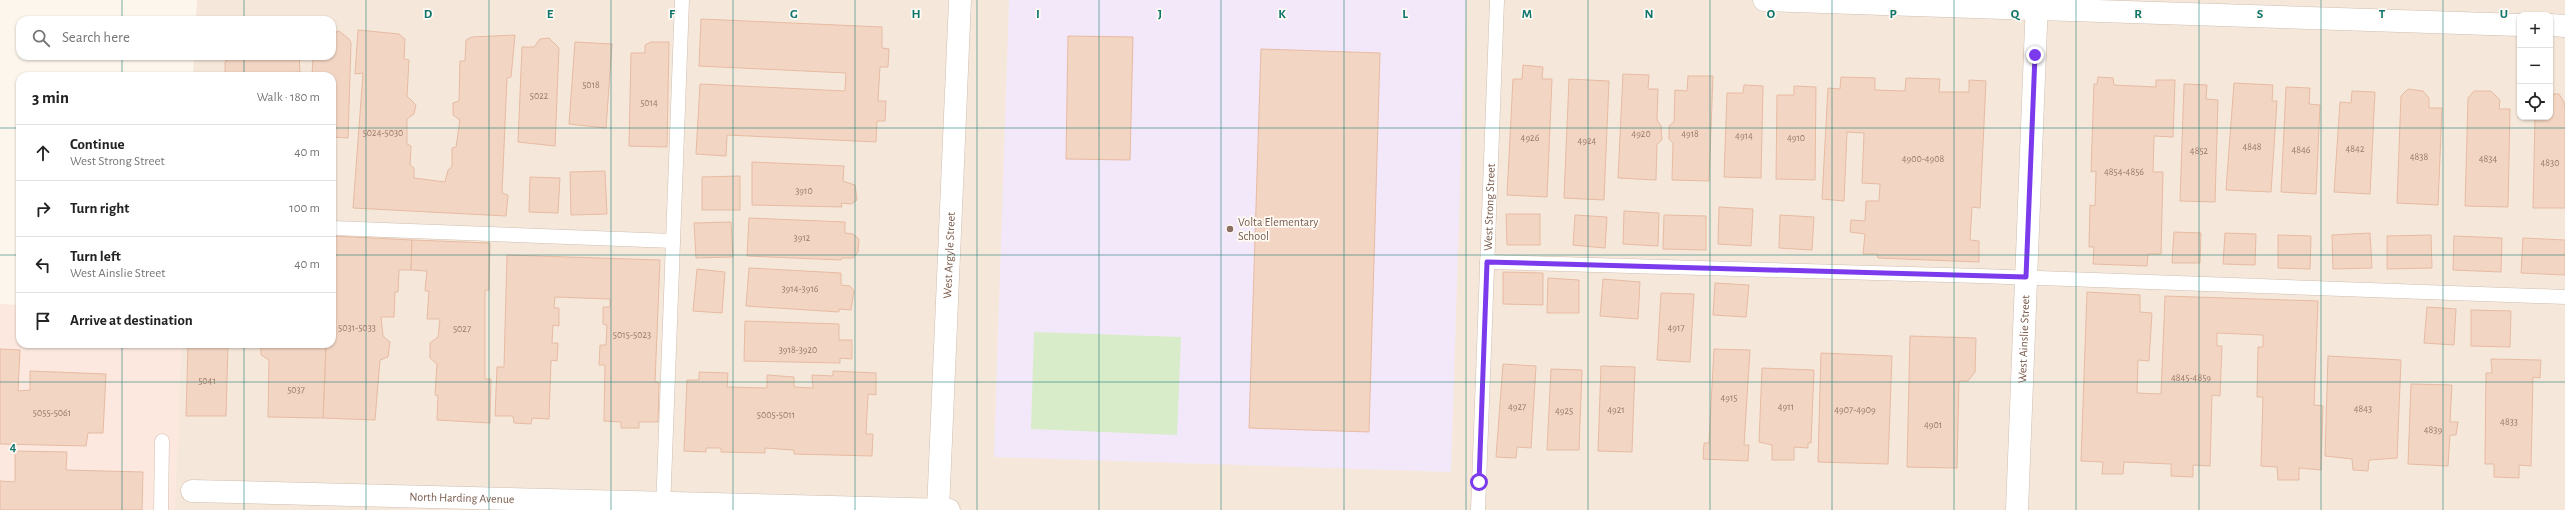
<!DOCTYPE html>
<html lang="en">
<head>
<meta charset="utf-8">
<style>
  body { margin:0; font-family:"Alegreya Sans",sans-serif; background:#f6f6f6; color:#222 }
  .controls { position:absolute; right:12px; top:12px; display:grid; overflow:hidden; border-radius:8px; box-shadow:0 1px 3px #0004 }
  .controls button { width:36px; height:36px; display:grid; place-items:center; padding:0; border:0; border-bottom:1px solid #e0e0e0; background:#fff; color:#222; font:20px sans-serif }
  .stop { position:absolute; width:12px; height:12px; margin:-9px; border:3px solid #7c3aed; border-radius:50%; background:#fff }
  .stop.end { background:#7c3aed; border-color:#fff; box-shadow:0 1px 4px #0008 }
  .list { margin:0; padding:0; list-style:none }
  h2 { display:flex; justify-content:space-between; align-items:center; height:52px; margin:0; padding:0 16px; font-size:17px }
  h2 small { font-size:13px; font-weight:400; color:#767676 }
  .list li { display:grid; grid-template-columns:26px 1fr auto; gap:12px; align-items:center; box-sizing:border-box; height:56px; padding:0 16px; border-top:1px solid #e0e0e0 }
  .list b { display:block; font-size:15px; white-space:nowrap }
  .list p { margin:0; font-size:13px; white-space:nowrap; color:#767676 }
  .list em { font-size:13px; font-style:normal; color:#767676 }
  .icon { flex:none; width:22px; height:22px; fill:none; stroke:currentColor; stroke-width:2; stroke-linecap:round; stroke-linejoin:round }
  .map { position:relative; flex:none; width:2565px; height:510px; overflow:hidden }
  .search { position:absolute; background:#fff; box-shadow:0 1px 3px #0004; left:16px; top:16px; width:320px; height:44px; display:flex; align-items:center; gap:10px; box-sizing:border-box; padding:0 14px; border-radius:12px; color:#767676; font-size:15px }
  .panel { position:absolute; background:#fff; box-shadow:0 1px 3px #0004; left:16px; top:72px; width:320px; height:276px; border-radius:12px }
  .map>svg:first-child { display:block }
  .residential { fill:#f5e8da; fill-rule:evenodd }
  .commercial { fill:#fde8e0 }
  .education { fill:#f3e8fa }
  .green { fill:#d8ecc9 }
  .building { fill:#f3d5c3; stroke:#e6bba3 }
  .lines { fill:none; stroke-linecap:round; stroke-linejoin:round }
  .lane-casing { stroke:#d1beb0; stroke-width:15 }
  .street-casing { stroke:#d1beb0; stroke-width:23 }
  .lane { stroke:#fff; stroke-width:14 }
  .street { stroke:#fff; stroke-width:22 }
  .route { stroke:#7c3aed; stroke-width:5 }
  .grid { fill:none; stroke:#0f766e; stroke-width:1; stroke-opacity:0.55 }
  .education-dot { fill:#8d6e63; stroke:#fffaf3; stroke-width:1.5 }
  .labels { text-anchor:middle; stroke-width:3.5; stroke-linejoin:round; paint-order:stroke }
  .number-label { font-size:10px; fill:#987a6a }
  .street-label { font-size:12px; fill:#7a5c4d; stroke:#fffaf3 }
  .education-label { font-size:12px; fill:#785e54; stroke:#fffaf3; text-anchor:start }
  .grid-label { font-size:13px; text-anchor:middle; font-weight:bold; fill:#0f766e; stroke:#fffaf3; stroke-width:3.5; stroke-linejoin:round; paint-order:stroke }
</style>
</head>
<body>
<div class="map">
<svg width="2565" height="510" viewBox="0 0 2565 510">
  <rect width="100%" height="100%" fill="#fdf6ec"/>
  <path class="residential" d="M197,0H2565V510H174L181,344H332V76H193L194,56H332V20H196ZM2520,15H2550V117H2520Z"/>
  <polygon class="commercial" points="0,304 20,305 20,344 181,344 175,510 0,510"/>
  <polygon class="education" points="1009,0 1466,0 1451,472 994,457"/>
  <polygon class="green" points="1034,332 1181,337 1177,435 1031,429"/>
  <g class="building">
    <polygon points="701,19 882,27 882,48 889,49 888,67 880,67 878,101 886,101 885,121 877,121 876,142 727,135 726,156 696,154 700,84 845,91 846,73 699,66"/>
    <polygon points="358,30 399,34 405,39 404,59 409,60 407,96 416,105 414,114 407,119 407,144 411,146 410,165 414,168 414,178 445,182 448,170 452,167 452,148 456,147 460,120 453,115 453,103 459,101 460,61 465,61 466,40 472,37 515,35 511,77 507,78 502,193 508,195 506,216 353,208 363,73 355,74"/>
    <polygon points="339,31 349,39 351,43 348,138 332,137 332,76 312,76 313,56 332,56 332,34"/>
    <polygon points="1068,36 1133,37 1130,160 1066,159"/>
    <polygon points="549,38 559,48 555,146 518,142 522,47 534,47 540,39"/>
    <polygon points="575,42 612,44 606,128 569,124"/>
    <polygon points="651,42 669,42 667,147 629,146 631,53 645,53 645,45"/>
    <polygon points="1261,49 1380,53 1369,432 1249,428"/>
    <polygon points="231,56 299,56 300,72 286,73 286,76 225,76 225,62"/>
    <polygon points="1523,65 1543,67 1542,79 1552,79 1547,197 1507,195 1513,79 1522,79"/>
    <polygon points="1623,74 1649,75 1648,89 1658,89 1657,120 1661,126 1662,140 1657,144 1656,180 1618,178"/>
    <polygon points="1688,76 1713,76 1709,181 1672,180 1673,143 1669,139 1669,126 1674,122 1675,90 1687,91"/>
    <polygon points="1841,77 1875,78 1875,90 1905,91 1906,78 1940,79 1939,92 1969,92 1969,80 1986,81 1980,208 1972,207 1970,240 1979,241 1979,262 1878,258 1877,254 1863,254 1865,234 1850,232 1851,220 1865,221 1866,201 1879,201 1880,184 1862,183 1864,133 1847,132 1844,201 1822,199 1828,88 1840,89"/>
    <polygon points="2098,77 2113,78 2114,85 2156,87 2156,80 2175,80 2173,137 2154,136 2153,172 2163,172 2161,254 2148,254 2147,266 2093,264 2094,247 2089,247 2090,205 2095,206 2096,171 2091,172 2094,84 2097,84"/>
    <polygon points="1569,79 1609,81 1604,200 1564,198"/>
    <polygon points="2234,83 2273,85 2272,101 2277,101 2271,192 2226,190"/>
    <polygon points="2184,84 2207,85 2206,99 2218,100 2215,202 2180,201"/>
    <polygon points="1744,85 1763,86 1761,178 1724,177 1727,93 1743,93"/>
    <polygon points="1794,86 1816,87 1815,180 1776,179 1777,95 1794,95"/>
    <polygon points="2286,87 2310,88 2309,104 2320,105 2316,194 2281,192"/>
    <polygon points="2408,89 2423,91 2429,98 2429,108 2442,108 2438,205 2397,203 2401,96"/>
    <polygon points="2352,91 2375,92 2370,194 2334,192 2340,102 2351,103"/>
    <polygon points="2474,91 2491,91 2500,100 2499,109 2510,109 2508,207 2465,206 2468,98"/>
    <polygon points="2550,94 2559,94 2564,102 2565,110 2565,208 2533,208 2535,117 2550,117"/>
    <polygon points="752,162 844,166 843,181 855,185 857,200 851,204 841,203 842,207 752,205"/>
    <polygon points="605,171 607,214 571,215 570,172"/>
    <polygon points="740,176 740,210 702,210 702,177"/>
    <polygon points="530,177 560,178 558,213 529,212"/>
    <polygon points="1719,207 1753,209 1751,246 1718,244"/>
    <polygon points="1624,211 1659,213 1658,246 1623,244"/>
    <polygon points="1506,214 1540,214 1540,245 1507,245"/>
    <polygon points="1575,215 1607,217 1605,248 1573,245"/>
    <polygon points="1664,215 1706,216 1706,250 1663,249"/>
    <polygon points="1780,215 1814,217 1812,250 1779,248"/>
    <polygon points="749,218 845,222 845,233 853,234 859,239 858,252 853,258 842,258 841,260 747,256"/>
    <polygon points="731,222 733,257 696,258 694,223"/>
    <polygon points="2174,232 2201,233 2200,263 2172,263"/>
    <polygon points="2225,233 2256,234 2255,265 2223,264"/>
    <polygon points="2370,233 2372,268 2333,269 2332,235"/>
    <polygon points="2278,235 2311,236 2310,269 2278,268"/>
    <polygon points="2431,235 2432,268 2387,269 2387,236"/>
    <polygon points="332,236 412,240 411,270 399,270 398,292 395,292 394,317 381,317 383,336 390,342 388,357 380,360 375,420 323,418 326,344 332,344"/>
    <polygon points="2454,236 2502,238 2501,272 2453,270"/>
    <polygon points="2523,238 2565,240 2565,275 2521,273"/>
    <polygon points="412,240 490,243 489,290 485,290 485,379 491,379 490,423 437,420 438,396 435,395 437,364 430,358 430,343 438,337 440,319 427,319 429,291 425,291 427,271 411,270"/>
    <polygon points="507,255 660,260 655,382 659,383 658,422 639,422 639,428 621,428 621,422 604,421 605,365 599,365 600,345 606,345 607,325 603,324 603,307 610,307 610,299 555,297 554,308 559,308 559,326 553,325 552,343 558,343 557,361 551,360 549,419 532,418 531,424 514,423 513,416 495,416 497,367 504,367"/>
    <polygon points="749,268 841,273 841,285 850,286 854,291 851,310 839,309 839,312 746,306"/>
    <polygon points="697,269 725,272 722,313 693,311"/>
    <polygon points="1503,272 1543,273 1543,305 1503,304"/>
    <polygon points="1548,278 1579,280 1579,313 1547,313"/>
    <polygon points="1603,279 1640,282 1638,319 1600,316"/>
    <polygon points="1715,283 1749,285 1746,317 1713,315"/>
    <polygon points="2087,292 2140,295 2140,312 2152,313 2149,361 2138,360 2137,393 2161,394 2165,296 2318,301 2314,405 2323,406 2321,470 2299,468 2299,480 2278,480 2277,467 2261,466 2263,397 2257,397 2258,347 2263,347 2263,335 2217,333 2217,346 2222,346 2220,396 2212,395 2210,466 2193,465 2193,477 2171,476 2171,464 2124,462 2123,474 2102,474 2103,462 2081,461"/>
    <polygon points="1661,293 1694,294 1690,362 1657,360"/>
    <polygon points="2427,307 2456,309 2454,345 2424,343"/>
    <polygon points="2471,310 2511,311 2510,347 2471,346"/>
    <polygon points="745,321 839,324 839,340 852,340 852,359 840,358 840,363 744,361"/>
    <polygon points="1910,336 1976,338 1975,372 1968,381 1959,381 1957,468 1907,467"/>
    <polygon points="188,344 228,344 226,416 186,416"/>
    <polygon points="261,344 326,344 323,418 268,417 269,360 261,355"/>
    <polygon points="0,349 20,350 18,391 30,390 30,371 106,374 103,433 88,433 86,446 0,444"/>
    <polygon points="1714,349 1750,350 1744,445 1749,445 1748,461 1703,459 1704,443 1709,443"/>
    <polygon points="1821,353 1892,356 1888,464 1818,462"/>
    <polygon points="2328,356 2401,360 2397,458 2369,460 2368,471 2353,470 2352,459 2325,456"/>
    <polygon points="2491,359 2541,360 2540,378 2533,377 2531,466 2519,465 2519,478 2494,477 2494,464 2485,464 2486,373 2492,373"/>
    <polygon points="1503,364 1536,366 1531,448 1517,447 1516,458 1496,457"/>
    <polygon points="1601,366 1635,367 1632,452 1598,451"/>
    <polygon points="1762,368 1814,370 1811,443 1808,443 1808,448 1794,447 1794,460 1772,460 1772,445 1759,442"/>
    <polygon points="1551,369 1582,370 1579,450 1547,450"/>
    <polygon points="833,371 876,373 876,395 868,394 866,434 873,434 872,456 794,454 794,450 765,448 765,453 721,452 721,448 706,448 706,452 684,451 687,380 699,380 699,372 728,373 727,387 767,388 767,375 794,377 794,387 813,388 812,375 833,376"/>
    <polygon points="2411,384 2452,385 2450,422 2458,422 2456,435 2450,435 2448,466 2408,464"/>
    <polygon points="15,451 67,452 66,470 143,472 142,510 0,510 0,481 15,482"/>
  </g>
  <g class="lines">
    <defs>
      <g id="lane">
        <polyline points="332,228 673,241"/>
        <polyline points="1487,262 1981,276 2565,297"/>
        <polyline points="161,510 162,441"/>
        <polyline points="663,510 682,0"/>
        <path id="s1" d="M1478,510L1497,0"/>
      </g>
      <g id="street">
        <polyline points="1764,0 2520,25"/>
        <polyline points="2550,25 2565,26"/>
        <path id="s2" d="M192,491L949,510"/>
        <path id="s3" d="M938,510L960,0"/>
        <path id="s4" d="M2017,510L2037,0"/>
      </g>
    </defs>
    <use href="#lane" class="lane-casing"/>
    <use href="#street" class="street-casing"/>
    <use href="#lane" class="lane"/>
    <use href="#street" class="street"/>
  </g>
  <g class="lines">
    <polyline class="route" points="1479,482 1487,262 2026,277 2035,55"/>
  </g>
  <path class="grid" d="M122,0V20M244,0V20M366,0V510M489,0V510M611,0V510M733,0V510M855,0V510M977,0V510M1099,0V510M1221,0V510M1344,0V510M1466,0V510M1588,0V510M1710,0V510M1832,0V510M1954,0V510M2076,0V510M2199,0V510M2321,0V510M2443,0V510M122,56V76M244,56V76M0,128H20M332,128H2565M0,255H20M332,255H2565M122,344V510M244,344V510M0,382H2565"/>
  <circle class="education-dot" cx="1230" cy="229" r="4"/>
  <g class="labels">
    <g class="number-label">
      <text x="591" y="88">5018</text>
      <text x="539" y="99">5022</text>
      <text x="649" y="106">5014</text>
      <text x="383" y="136">5024-5030</text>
      <text x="1641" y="137">4920</text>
      <text x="1690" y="137">4918</text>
      <text x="1744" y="139">4914</text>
      <text x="1530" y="141">4926</text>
      <text x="1796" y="141">4910</text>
      <text x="1587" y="144">4924</text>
      <text x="2252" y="150">4848</text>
      <text x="2355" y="152">4842</text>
      <text x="2301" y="153">4846</text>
      <text x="2199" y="154">4852</text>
      <text x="2419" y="160">4838</text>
      <text x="1923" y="162">4900-4908</text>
      <text x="2488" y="162">4834</text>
      <text x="2550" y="166">4830</text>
      <text x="2124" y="175">4854-4856</text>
      <text x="804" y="194">3910</text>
      <text x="802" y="241">3912</text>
      <text x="800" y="292">3914-3916</text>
      <text x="357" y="331">5031-5033</text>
      <text x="1676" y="331">4917</text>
      <text x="462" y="332">5027</text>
      <text x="632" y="338">5015-5023</text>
      <text x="798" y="353">3918-3920</text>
      <text x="2191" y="381">4845-4859</text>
      <text x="207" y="384">5041</text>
      <text x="296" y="393">5037</text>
      <text x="1729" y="401">4915</text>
      <text x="1517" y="410">4927</text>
      <text x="1786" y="410">4911</text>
      <text x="2363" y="412">4843</text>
      <text x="1616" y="413">4921</text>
      <text x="1855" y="413">4907-4909</text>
      <text x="1564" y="414">4925</text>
      <text x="52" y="416">5055-5061</text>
      <text x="776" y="418">5005-5011</text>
      <text x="2509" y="425">4833</text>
      <text x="1933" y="428">4901</text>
      <text x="2433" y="433">4839</text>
    </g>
    <g class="street-label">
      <text dy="4" stroke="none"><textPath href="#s1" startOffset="303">West Strong Street</textPath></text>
      <text dy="4" stroke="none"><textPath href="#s3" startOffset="255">West Argyle Street</textPath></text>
      <text dy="4" stroke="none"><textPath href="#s4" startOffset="171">West Ainslie Street</textPath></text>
      <text dy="4" stroke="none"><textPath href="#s2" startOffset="270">North Harding Avenue</textPath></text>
    </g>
    <g class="education-label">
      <text x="1238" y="226">Volta Elementary<tspan x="1238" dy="14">School</tspan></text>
    </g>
  </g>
  <g class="grid-label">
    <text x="428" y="18">D</text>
    <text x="550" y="18">E</text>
    <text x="672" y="18">F</text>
    <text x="794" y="18">G</text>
    <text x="916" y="18">H</text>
    <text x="1038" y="18">I</text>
    <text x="1160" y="18">J</text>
    <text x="1282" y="18">K</text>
    <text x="1405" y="18">L</text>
    <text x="1527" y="18">M</text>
    <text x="1649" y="18">N</text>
    <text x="1771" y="18">O</text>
    <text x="1893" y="18">P</text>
    <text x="2015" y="18">Q</text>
    <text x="2138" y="18">R</text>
    <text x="2260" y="18">S</text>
    <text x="2382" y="18">T</text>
    <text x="2504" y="18">U</text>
    <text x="13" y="451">4</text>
  </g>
</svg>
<div class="controls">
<button>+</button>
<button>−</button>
<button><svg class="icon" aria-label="locate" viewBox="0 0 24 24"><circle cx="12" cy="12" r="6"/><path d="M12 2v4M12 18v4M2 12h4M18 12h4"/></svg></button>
</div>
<div class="stop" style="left:1479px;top:482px"></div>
<div class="stop end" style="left:2035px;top:55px"></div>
<div class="search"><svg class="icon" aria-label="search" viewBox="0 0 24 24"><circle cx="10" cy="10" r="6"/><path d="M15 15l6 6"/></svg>Search here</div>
<section class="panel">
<h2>3 min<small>Walk · 180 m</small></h2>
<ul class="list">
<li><svg class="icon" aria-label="ahead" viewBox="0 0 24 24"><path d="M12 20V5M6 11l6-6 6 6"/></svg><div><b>Continue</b><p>West Strong Street</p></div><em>40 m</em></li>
<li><svg class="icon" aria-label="right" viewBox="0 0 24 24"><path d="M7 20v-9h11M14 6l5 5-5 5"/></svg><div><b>Turn right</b></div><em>100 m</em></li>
<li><svg class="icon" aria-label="left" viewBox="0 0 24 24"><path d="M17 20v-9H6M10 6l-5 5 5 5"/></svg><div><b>Turn left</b><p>West Ainslie Street</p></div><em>40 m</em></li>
<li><svg class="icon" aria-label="arrive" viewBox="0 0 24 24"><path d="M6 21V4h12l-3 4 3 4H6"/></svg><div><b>Arrive at destination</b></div></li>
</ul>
</section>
</div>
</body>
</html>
